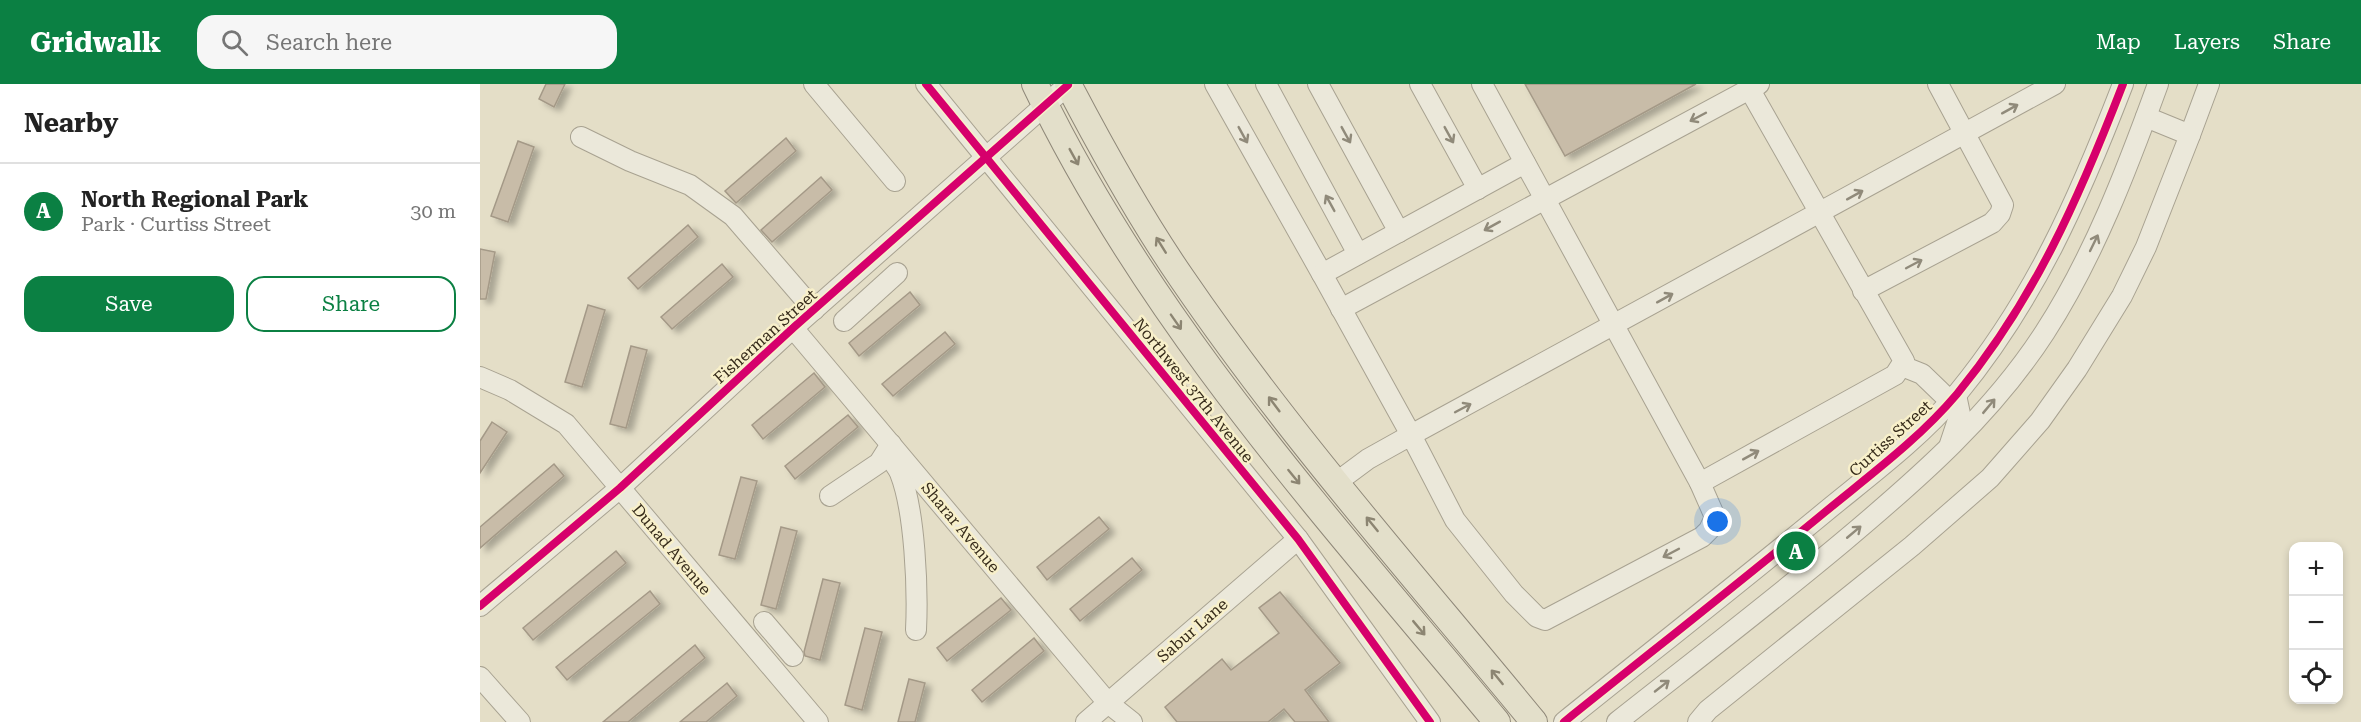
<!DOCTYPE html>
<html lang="en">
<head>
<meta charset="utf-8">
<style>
  body { margin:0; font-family:"Roboto Serif",serif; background:#f6f6f6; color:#222 }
  .controls { position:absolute; right:18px; bottom:18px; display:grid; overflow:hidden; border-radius:12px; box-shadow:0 3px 9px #0003 }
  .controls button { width:54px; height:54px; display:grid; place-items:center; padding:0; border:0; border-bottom:2px solid #e0e0e0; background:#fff; color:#222; font:30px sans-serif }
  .you { position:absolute; left:1238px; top:438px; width:21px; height:21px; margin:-15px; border:4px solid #fff; border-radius:50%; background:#1a73e8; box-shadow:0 0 0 9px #1a73e833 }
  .badge { display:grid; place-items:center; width:39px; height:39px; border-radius:50%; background:#0b8043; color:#fff; font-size:20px; font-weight:700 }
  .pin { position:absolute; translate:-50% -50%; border:3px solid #fff; box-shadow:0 2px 6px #0006 }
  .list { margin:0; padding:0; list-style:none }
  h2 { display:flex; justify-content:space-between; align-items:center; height:78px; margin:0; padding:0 24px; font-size:26px }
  h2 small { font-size:20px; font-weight:400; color:#767676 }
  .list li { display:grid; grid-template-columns:39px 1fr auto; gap:18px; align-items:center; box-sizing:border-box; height:96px; padding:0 24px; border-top:2px solid #e0e0e0 }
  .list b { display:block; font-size:22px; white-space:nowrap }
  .list p { margin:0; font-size:20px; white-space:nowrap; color:#767676 }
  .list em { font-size:20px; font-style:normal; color:#767676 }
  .actions { display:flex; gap:12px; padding:18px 24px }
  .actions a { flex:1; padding:14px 0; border:2px solid #0b8043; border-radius:18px; text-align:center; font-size:21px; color:#0b8043 }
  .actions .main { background:#0b8043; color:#fff }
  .icon { flex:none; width:33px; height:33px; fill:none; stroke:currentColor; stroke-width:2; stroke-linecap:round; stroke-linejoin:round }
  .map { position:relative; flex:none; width:1881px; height:638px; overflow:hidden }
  header { display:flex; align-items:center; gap:36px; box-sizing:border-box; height:84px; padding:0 30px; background:#0b8043; color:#fff }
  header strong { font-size:28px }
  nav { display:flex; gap:33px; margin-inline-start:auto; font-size:21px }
  .search { width:420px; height:54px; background:#f6f6f6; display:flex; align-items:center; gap:15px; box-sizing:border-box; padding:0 21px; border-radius:18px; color:#767676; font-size:22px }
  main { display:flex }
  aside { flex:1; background:#fff }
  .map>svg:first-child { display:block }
  .building { fill:#c8bca8; stroke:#a49987; stroke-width:1.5; filter:url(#shadow) }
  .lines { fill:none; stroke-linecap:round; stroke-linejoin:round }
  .minor-casing { stroke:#a8a291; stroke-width:22 }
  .major-casing { stroke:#8e8778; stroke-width:28 }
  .minor { stroke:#ebe8da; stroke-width:20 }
  .major { stroke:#e3dfca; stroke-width:26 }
  .cycleway-casing { stroke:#f8f0ca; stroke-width:11 }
  .cycleway { stroke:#d6006c; stroke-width:8 }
  .oneway { stroke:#908a7a }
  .oneway2 { stroke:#8c8572 }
  .labels { text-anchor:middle; stroke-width:5; stroke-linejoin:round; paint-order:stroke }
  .street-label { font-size:16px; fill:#362b1a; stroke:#f8f0ca }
</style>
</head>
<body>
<header>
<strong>Gridwalk</strong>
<div class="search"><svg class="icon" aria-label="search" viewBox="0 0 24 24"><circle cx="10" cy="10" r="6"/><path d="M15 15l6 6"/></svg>Search here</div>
<nav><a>Map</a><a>Layers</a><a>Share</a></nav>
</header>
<main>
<aside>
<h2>Nearby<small></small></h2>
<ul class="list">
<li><span class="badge">A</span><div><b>North Regional Park</b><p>Park · Curtiss Street</p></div><em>30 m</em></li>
</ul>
<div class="actions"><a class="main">Save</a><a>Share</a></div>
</aside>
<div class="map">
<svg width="1881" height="638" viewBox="0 0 1881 638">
  <defs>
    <filter id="shadow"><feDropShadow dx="6" dy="4" stdDeviation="3" flood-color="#0004"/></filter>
  </defs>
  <rect width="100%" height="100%" fill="#e4dec7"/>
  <g class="building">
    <polygon points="66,0 85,0 74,23 59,15"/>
    <polygon points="1045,0 1216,0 1085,72"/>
    <polygon points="306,54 316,67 256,119 245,107"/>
    <polygon points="38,57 54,63 28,138 11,132"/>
    <polygon points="341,93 352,106 292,158 281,146"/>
    <polygon points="208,141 218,153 158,205 148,194"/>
    <polygon points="0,165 15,168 6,215 0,215"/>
    <polygon points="242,180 253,193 192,245 181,233"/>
    <polygon points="430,208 440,221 379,272 369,259"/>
    <polygon points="108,221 125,226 102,303 85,298"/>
    <polygon points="465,248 475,260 413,312 402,300"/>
    <polygon points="151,262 167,266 146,344 130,340"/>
    <polygon points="334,289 345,303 283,355 272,341"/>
    <polygon points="368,331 378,343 315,395 305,382"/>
    <polygon points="12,338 27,348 0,389 0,357"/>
    <polygon points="74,380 84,392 0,464 0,443"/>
    <polygon points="261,393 277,397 255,475 239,471"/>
    <polygon points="619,433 629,445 567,496 557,483"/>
    <polygon points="301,443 317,447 296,525 281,521"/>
    <polygon points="136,467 146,479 53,556 43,544"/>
    <polygon points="652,474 662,486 600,537 590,525"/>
    <polygon points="343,495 360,499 340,576 325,572 324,568"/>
    <polygon points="170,507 180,520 87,596 76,583"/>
    <polygon points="800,508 860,579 825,606 849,638 815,638 804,625 788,638 697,638 685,623 742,575 751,586 799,549 779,524"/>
    <polygon points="521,514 531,526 467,577 457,564"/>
    <polygon points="385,544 402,548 382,626 365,621"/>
    <polygon points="554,554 564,567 502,618 492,606"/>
    <polygon points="215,561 225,574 148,638 123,638"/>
    <polygon points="429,595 445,599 435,638 418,638"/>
    <polygon points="247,599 257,612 226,638 200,638"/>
  </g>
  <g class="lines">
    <defs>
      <g id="minor">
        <polyline points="334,0 415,97"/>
        <polyline points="446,0 818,455 950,638"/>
        <polyline points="735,0 842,190"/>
        <polyline points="786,0 878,170"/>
        <polyline points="838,0 919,148"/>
        <polyline points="940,0 998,105"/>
        <polyline points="1666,33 1710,51 1729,0"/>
        <polyline points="101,53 150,77 210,101 253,132 334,226"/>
        <polyline points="1045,79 842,190 931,351 1575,0"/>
        <polyline points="1383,207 1512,139 1520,130 1523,121 1458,0"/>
        <polyline points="861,225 1279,0"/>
        <polyline points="364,237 417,189"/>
        <polyline points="313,244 628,619 652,638"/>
        <polyline points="1422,282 1442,290 1470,317"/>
        <polyline points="0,293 30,306 86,340 338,638"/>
        <polyline points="1470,360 1480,330 1476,311"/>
        <path d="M407,369C411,376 417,382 420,389C435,427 438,505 436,546"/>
        <polyline points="857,398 888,375 931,351 975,436 1034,510 1057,533 1065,536 1222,453 1229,446 1235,433 1220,399 1002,0"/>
        <polyline points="1220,399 1415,291 1424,277 1270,6"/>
        <polyline points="350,412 399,379 411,360"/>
        <polyline points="0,522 140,404 313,244 589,0"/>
        <polyline points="284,538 313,572"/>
        <polyline points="0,593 40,638"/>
        <polyline points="606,638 818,455"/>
        <path d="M1084,638C1171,568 1259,499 1345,428C1390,391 1439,355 1477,310C1555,215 1599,114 1643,0"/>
        <path d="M1137,638C1213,578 1290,519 1364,457C1439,394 1512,330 1565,248C1614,172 1647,85 1678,0"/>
        <polyline points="1218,638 1228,626 1432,462 1510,394 1560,337 1597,285 1642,212 1666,163 1710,51"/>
      </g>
      <g id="major">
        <path d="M555,0C669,239 850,436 1017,638"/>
        <path d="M588,0C623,67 660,134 703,196C809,351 935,493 1054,638"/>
      </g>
    </defs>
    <use href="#minor" class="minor-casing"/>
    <use href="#major" class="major-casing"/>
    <use href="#minor" class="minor"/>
    <use href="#major" class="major"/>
    <defs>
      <g id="cycleway">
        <polyline points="446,0 818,455 950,638"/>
        <polyline points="0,522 140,404 313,244 588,1"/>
        <path d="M1084,638C1171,568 1259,499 1345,428C1390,391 1439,355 1477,310C1555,215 1599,114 1643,0"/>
      </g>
    </defs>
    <use href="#cycleway" class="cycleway-casing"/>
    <use href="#cycleway" class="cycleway"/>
  </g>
  <defs><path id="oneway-shaft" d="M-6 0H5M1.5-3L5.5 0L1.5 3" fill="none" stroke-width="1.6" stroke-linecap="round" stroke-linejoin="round" transform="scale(1.5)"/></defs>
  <g class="oneway">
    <use href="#oneway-shaft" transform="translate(1530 25) rotate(-29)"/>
    <use href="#oneway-shaft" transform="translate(1218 33) rotate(152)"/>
    <use href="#oneway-shaft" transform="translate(763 51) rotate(61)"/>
    <use href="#oneway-shaft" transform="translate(866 51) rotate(61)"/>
    <use href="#oneway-shaft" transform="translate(969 51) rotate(61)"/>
    <use href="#oneway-shaft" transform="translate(1375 111) rotate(-29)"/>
    <use href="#oneway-shaft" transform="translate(850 119) rotate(-119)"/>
    <use href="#oneway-shaft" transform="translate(1012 142) rotate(151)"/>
    <use href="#oneway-shaft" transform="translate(1614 159) rotate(-64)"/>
    <use href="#oneway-shaft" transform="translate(1434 180) rotate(-28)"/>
    <use href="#oneway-shaft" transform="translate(1185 214) rotate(-29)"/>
    <use href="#oneway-shaft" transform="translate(1509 322) rotate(-50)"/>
    <use href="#oneway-shaft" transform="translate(983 324) rotate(-28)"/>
    <use href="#oneway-shaft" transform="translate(1271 371) rotate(-29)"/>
    <use href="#oneway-shaft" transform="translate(1374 448) rotate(-40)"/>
    <use href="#oneway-shaft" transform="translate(1191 469) rotate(152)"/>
    <use href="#oneway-shaft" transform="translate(1182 602) rotate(-38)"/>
  </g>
  <g class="oneway2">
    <use href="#oneway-shaft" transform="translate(594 73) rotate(61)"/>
    <use href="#oneway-shaft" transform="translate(681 161) rotate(-122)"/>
    <use href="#oneway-shaft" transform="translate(696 238) rotate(55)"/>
    <use href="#oneway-shaft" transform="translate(794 320) rotate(-127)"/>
    <use href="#oneway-shaft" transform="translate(814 393) rotate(51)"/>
    <use href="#oneway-shaft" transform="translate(892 440) rotate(-129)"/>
    <use href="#oneway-shaft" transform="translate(939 544) rotate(50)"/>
    <use href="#oneway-shaft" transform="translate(1017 593) rotate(-129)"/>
  </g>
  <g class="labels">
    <g class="street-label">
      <text transform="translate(285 252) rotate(-42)" y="6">Fisherman Street</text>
      <text transform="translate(714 306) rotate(51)" y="6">Northwest 37th Avenue</text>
      <text transform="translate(1410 354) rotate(-42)" y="6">Curtiss Street</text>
      <text transform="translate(481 443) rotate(50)" y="6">Sharar Avenue</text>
      <text transform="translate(192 465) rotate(50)" y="6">Dunad Avenue</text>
      <text transform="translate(712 546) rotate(-41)" y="6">Sabur Lane</text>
    </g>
  </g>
</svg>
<div class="controls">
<button>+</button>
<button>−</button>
<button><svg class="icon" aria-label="locate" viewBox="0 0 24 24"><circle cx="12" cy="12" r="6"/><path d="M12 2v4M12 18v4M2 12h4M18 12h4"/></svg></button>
</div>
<div class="you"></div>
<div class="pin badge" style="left:1316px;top:467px">A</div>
</div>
</main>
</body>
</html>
